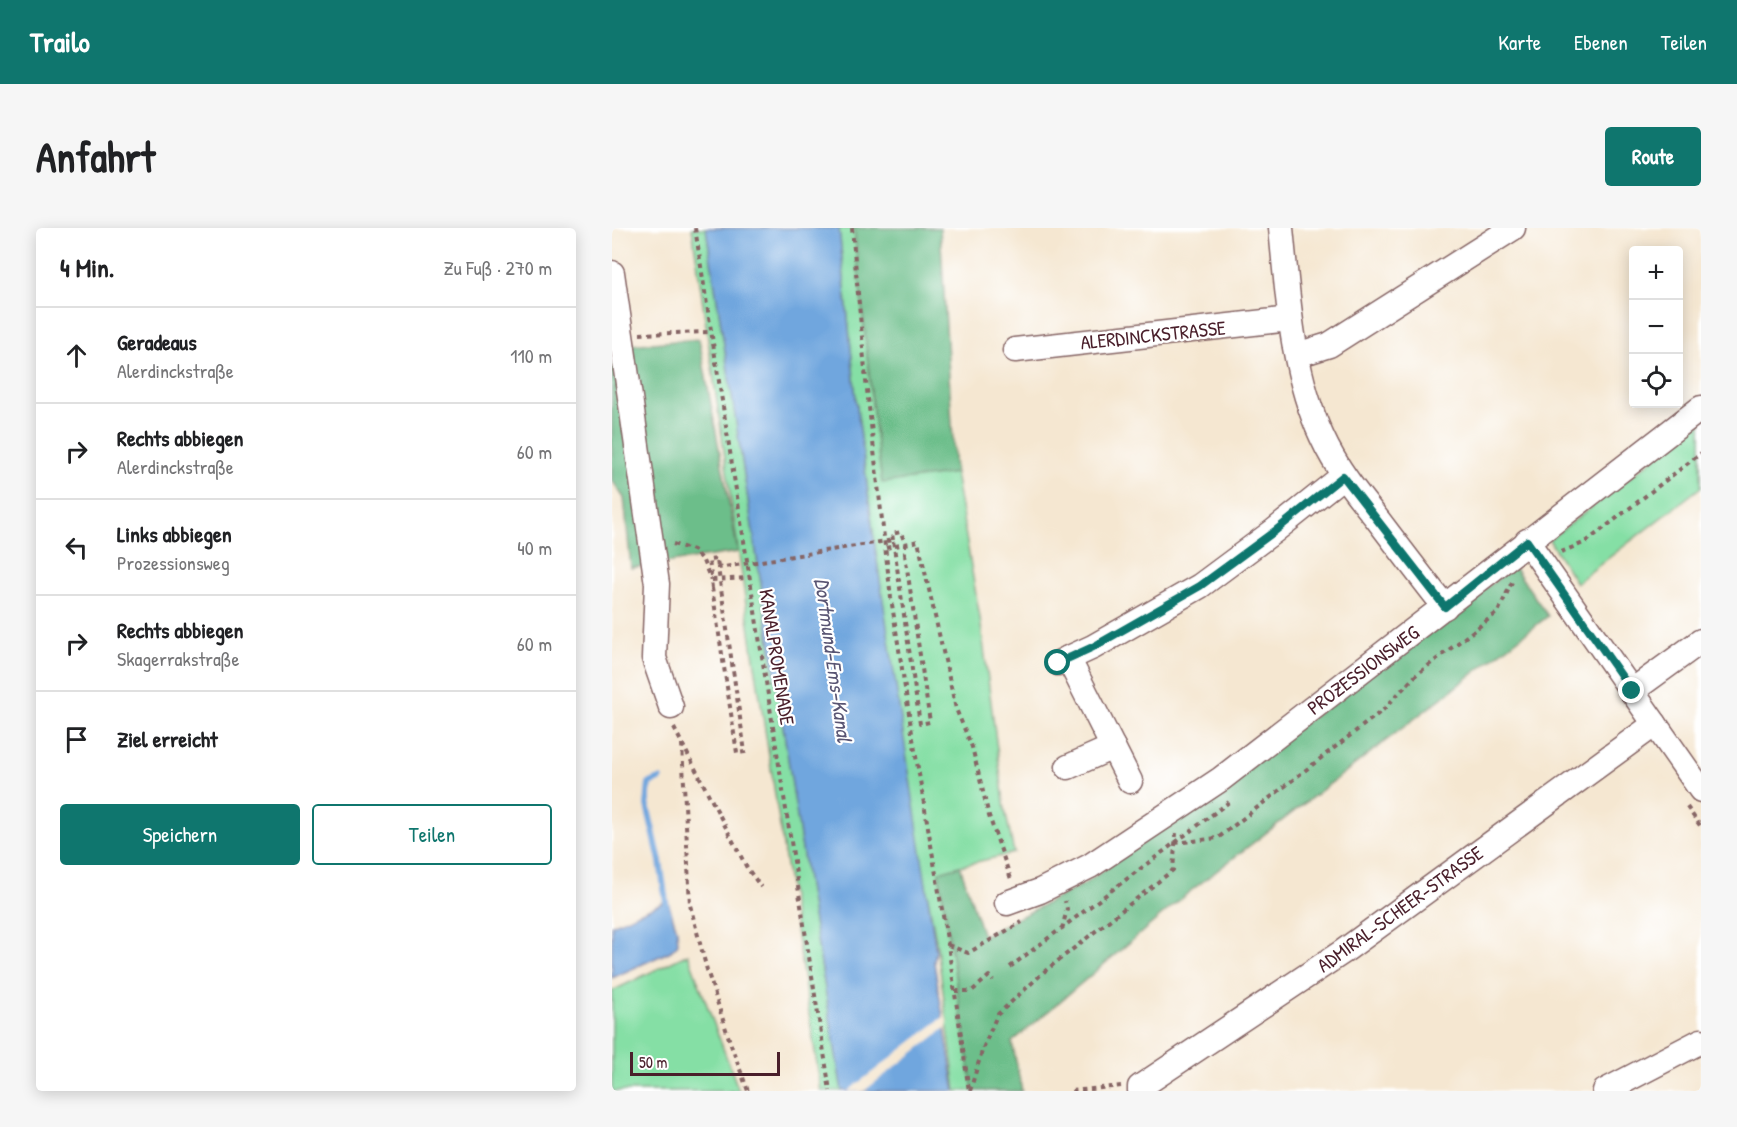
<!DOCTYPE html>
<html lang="de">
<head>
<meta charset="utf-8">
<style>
  body { margin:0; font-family:"Patrick Hand",sans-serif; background:#f6f6f6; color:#202124 }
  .controls { position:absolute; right:18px; top:18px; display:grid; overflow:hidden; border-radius:6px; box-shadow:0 3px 15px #0003 }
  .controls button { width:54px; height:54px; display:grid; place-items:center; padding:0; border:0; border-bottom:2px solid #e0e0e0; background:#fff; color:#202124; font:30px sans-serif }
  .scale { position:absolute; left:18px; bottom:15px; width:150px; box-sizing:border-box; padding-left:6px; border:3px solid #4a1f2b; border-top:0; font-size:16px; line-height:21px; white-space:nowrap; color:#4a1f2b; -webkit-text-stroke:4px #fff; paint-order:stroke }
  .stop { position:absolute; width:18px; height:18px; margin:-14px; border:4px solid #0f766e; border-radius:50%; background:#fff }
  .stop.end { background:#0f766e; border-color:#fff; box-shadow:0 2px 6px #0008 }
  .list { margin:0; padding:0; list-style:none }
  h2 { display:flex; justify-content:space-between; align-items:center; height:78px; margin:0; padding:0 24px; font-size:26px }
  h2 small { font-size:20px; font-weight:400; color:#757577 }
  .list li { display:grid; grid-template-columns:39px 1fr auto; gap:18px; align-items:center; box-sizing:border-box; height:96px; padding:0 24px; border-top:2px solid #e0e0e0 }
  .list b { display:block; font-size:22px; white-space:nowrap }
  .list p { margin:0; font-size:20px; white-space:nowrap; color:#757577 }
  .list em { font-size:20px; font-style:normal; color:#757577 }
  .actions { display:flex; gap:12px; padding:18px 24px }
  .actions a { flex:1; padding:14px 0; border:2px solid #0f766e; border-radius:6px; text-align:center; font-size:21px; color:#0f766e }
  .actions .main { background:#0f766e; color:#fff }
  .icon { flex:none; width:33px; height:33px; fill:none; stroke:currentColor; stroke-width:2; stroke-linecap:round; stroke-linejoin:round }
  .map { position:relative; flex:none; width:1089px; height:863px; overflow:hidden; border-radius:6px }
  header { display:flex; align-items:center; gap:36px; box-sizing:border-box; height:84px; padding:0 30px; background:#0f766e; color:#fff }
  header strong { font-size:28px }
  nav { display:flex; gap:33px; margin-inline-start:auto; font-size:21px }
  .intro { display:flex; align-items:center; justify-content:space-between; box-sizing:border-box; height:144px; padding:0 36px }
  h1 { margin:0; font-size:42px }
  .button { padding:15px 27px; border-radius:6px; background:#0f766e; color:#fff; font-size:21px; font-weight:700 }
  main { display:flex; gap:36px; padding:0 36px }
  aside { flex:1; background:#fff; border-radius:6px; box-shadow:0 3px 15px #0003 }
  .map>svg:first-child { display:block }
  .green { fill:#85dfa5; stroke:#687f68; stroke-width:1.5 }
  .forest { fill:#6cbe8a; stroke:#5b6e5a; stroke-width:1.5 }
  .water { fill:#70a6de; stroke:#5d6284; stroke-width:1.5 }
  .pier { fill:#f5e7d1 }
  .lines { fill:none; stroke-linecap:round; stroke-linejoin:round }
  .stream { stroke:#70a6de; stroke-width:6 }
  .minor-casing { stroke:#866565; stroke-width:27 }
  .path { stroke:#866565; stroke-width:4; stroke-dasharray:4.5 4.5; stroke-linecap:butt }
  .minor { stroke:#fff; stroke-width:24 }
  .path-bridge { stroke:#866565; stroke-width:4; stroke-dasharray:4.5 4.5; stroke-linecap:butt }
  .route { stroke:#0f766e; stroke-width:8 }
  .labels { text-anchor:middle; stroke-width:4.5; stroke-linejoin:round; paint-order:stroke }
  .street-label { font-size:20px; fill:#4a1f2b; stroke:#fff }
  .water-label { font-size:21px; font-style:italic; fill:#595573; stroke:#fff }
</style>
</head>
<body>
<header>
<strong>Trailo</strong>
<nav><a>Karte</a><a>Ebenen</a><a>Teilen</a></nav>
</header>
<div class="intro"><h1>Anfahrt</h1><a class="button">Route</a></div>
<main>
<aside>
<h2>4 Min.<small>Zu Fuß · 270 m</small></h2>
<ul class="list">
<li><svg class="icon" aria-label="ahead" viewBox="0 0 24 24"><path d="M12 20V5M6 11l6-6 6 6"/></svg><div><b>Geradeaus</b><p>Alerdinckstraße</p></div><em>110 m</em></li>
<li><svg class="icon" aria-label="right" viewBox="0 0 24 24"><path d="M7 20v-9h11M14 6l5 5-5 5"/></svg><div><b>Rechts abbiegen</b><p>Alerdinckstraße</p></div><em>60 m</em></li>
<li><svg class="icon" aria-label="left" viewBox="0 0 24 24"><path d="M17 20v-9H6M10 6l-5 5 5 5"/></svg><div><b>Links abbiegen</b><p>Prozessionsweg</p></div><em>40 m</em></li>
<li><svg class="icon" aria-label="right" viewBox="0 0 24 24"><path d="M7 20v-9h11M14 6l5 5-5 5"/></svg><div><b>Rechts abbiegen</b><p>Skagerrakstraße</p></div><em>60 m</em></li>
<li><svg class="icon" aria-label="arrive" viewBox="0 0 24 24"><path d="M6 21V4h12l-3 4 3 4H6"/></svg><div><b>Ziel erreicht</b></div></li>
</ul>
<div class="actions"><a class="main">Speichern</a><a>Teilen</a></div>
</aside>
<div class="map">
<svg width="1089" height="863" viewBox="0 0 1089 863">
  <rect width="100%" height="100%" fill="#fff"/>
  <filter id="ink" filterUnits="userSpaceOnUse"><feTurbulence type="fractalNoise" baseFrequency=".0167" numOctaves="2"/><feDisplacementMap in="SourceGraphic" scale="12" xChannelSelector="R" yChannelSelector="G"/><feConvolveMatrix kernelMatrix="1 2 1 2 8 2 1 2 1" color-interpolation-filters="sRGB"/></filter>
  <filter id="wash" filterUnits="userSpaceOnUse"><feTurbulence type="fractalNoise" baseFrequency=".008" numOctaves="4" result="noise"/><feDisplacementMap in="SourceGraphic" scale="24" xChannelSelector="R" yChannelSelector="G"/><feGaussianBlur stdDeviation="1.35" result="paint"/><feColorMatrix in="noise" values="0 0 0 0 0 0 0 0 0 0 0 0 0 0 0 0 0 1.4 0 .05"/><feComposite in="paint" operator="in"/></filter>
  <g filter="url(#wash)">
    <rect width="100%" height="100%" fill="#f5e7d1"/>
    <g class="green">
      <polygon points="80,0 94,0 190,621 230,863 209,863 140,418"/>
      <polygon points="227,0 242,0 262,193 270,254 343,245 368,390 393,582 402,625 348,638 327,645 361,863 344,863 325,718 306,615 263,319 244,171"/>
      <polygon points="1089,194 1089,259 964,355 937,312"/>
      <polygon points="76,726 127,863 0,863 0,763"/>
    </g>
    <g class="forest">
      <polygon points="242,0 328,0 343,245 270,255 262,193"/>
      <polygon points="0,100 16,117 87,111 126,324 19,340 12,270 0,252"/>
      <polygon points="902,339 936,388 576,665 400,814 410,863 361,863 327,644 348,638 371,708 472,656 574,583"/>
    </g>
    <g class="water">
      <polygon points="94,0 227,0 244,171 263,319 324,723 322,734 343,863 230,863 190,621"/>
      <polygon points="54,673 56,674 65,702 66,716 59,723 0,750 0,697"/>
    </g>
    <polygon class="pier" points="334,787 336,798 252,863 236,863"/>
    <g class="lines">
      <polyline class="stream" points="48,551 37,555 35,577 48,633 55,681"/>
    </g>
  </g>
  <g filter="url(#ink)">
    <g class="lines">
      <defs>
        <g id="minor">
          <path d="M669,0C676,70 680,145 710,209C724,240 745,266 766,292C788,321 810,350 833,379"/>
          <polyline points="0,45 45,356 42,430 59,479"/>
          <polyline points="403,122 678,91"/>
          <polyline points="685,127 717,117 901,0"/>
          <polyline points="915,313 1089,562"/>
          <polyline points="456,430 518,553"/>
          <polyline points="446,435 481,419 588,358 662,303 731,248"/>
          <polyline points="1020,463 1089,413"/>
          <polyline points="456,539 501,519"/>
          <polyline points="395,675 428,663 478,638 609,551 1089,180"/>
          <polyline points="528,863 528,859 732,723 1043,496"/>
          <polyline points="993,863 1089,813"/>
        </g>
      </defs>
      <use href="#minor" class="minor-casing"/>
      <g class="path">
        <polyline points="83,0 218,863"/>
        <polyline points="240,0 254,153 279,370 300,505 336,717 357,863"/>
        <polyline points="28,106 99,104"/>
        <polyline points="281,312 280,306 289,304 293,316 306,313 344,481 360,519 377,588 399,651"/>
        <polyline points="61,316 81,322 91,333 99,352"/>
        <polyline points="274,320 293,316 293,327"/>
        <polyline points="949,324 974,314 1089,225"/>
        <polyline points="99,348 97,332 105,331 106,340"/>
        <polyline points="100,360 99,352 137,350"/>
        <polyline points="62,500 135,640 149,659"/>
        <polyline points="70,516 78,677 95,742 120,820 136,863"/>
        <polyline points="1075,579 1089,599"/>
        <polyline points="563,615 606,610 771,482 804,447 886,384 900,354"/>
        <polyline points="450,701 455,681 453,673"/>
        <polyline points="336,717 356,725 410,694"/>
        <polyline points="398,739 617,574"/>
        <polyline points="343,763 360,763 377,748 381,753"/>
        <polyline points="358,863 370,823 385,787 433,743 561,642 564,605"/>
        <polyline points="460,863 509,858"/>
      </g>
      <use href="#minor" class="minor"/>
      <polyline class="path-bridge" points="100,360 125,525 133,524 106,340 281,312 308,496 318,494 293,327"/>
    </g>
  </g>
  <g class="lines" filter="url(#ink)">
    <polyline class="route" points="446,435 481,419 588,358 663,303 731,248 833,379 915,313 1020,463"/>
  </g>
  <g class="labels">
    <g class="street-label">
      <text transform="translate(541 107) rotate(-6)" y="7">ALERDINCKSTRASSE</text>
      <text transform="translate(165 429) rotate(81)" y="7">KANALPROMENADE</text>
      <text transform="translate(751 442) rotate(-37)" y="7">PROZESSIONSWEG</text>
      <text transform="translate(788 681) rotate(-36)" y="7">ADMIRAL-SCHEER-STRASSE</text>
    </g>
    <g class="water-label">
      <text transform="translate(221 432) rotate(82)" y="7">Dortmund-Ems-Kanal</text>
    </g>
  </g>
</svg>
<div class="controls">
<button>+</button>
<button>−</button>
<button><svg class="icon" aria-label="locate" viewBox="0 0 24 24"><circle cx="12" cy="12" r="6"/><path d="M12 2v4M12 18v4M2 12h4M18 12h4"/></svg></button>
</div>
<div class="scale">50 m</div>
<div class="stop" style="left:446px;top:435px"></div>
<div class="stop end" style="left:1020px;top:463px"></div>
</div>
</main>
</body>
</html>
